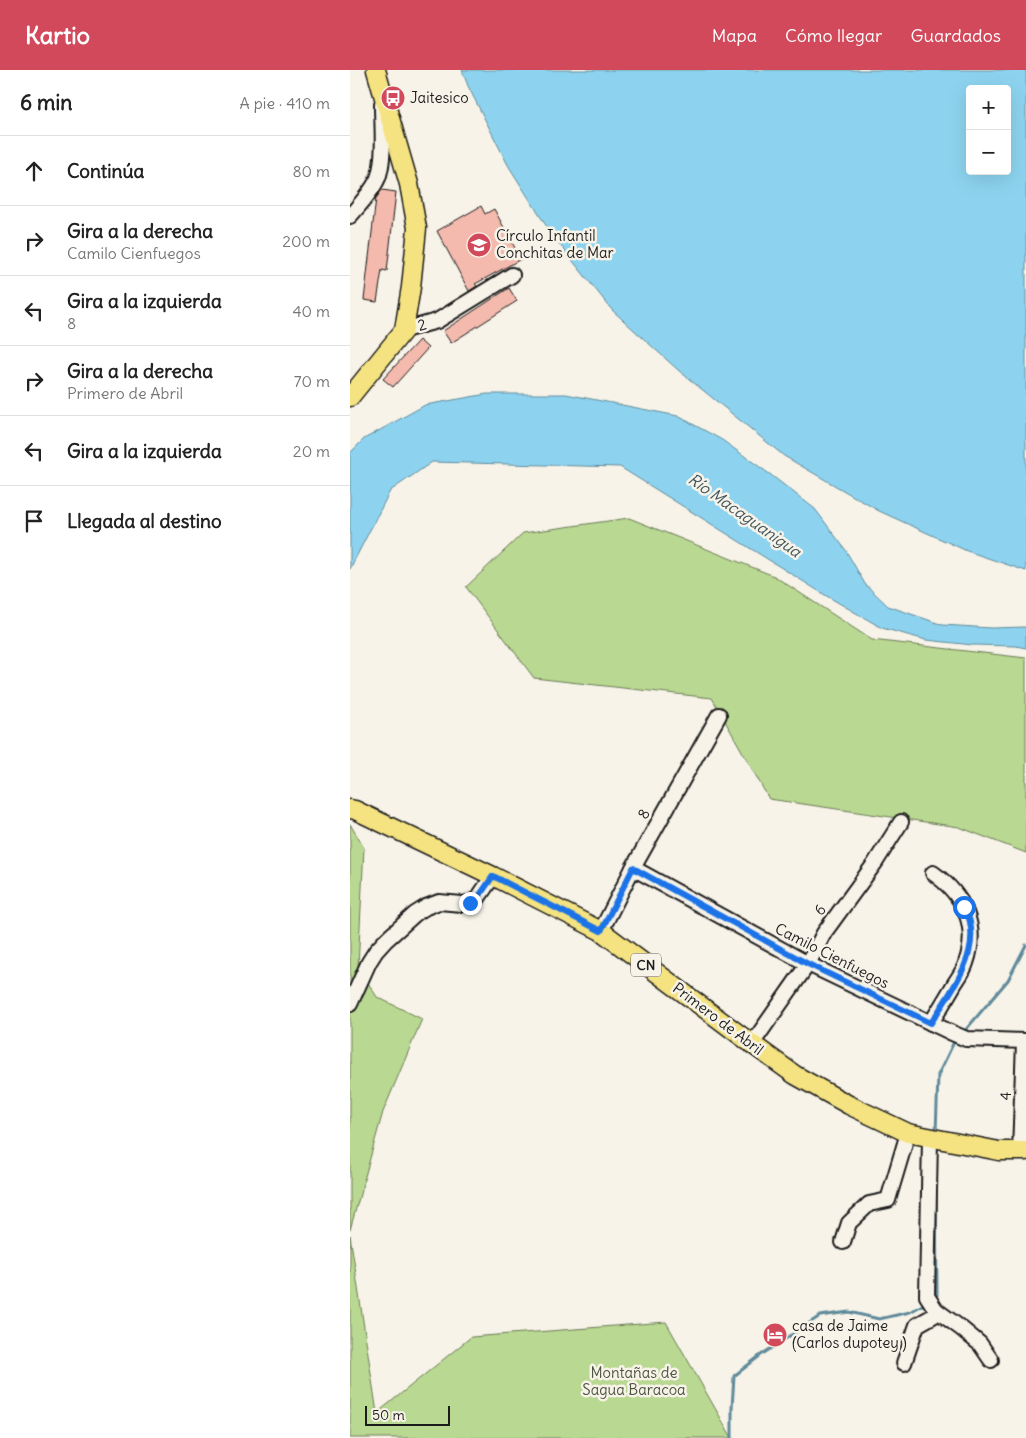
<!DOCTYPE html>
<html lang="es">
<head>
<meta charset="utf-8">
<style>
  body { margin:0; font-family:Delius,sans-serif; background:#f6f6f6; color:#222 }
  .controls { position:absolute; right:15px; top:15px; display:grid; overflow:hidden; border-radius:5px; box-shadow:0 5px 20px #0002 }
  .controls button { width:45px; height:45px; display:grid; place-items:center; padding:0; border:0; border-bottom:1px solid #e0e0e0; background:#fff; color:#222; font:25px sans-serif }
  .scale { position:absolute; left:15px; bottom:12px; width:85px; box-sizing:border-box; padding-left:5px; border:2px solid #1c1c1c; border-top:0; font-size:14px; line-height:18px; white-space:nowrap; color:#1c1c1c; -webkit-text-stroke:4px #f7f3e8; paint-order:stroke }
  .stop { position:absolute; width:15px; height:15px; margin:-11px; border:4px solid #1a73e8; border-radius:50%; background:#fff }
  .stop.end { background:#1a73e8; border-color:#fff; box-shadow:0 1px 5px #0008 }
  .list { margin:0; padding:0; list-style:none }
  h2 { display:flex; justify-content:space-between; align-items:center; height:65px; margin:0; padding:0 20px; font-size:21px }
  h2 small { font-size:16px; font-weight:400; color:#767676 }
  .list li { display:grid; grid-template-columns:32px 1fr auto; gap:15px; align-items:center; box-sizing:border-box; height:70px; padding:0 20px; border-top:1px solid #e0e0e0 }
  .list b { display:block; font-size:19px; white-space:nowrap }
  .list p { margin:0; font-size:16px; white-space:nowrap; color:#767676 }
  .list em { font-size:16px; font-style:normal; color:#767676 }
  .icon { flex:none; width:28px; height:28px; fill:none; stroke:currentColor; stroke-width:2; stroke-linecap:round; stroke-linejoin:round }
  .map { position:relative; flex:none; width:676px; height:1368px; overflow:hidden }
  header { display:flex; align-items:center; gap:30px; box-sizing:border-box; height:70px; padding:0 25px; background:#d1495b; color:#fff }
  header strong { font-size:24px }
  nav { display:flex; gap:28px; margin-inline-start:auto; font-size:18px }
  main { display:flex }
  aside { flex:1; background:#fff }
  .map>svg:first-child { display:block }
  .green { fill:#b9d891; stroke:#6a7a56 }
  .water { fill:#8dd3ef; stroke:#608a9b; fill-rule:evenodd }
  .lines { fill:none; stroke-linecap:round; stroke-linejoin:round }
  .stream { stroke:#608a9b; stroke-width:3 }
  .building { fill:#f4baae; stroke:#1c1c1c }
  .minor-casing { stroke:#1c1c1c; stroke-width:18 }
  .major-casing { stroke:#1c1c1c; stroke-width:21 }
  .minor { stroke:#f7f3e8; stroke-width:14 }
  .major { stroke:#f5e381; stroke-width:18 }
  .route { stroke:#1a73e8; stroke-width:6 }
  .labels { text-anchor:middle; stroke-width:5; stroke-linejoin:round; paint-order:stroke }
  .shield { fill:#f7f3e8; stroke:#5e5c59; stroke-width:1 }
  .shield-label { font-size:14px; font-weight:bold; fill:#1c1c1c }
  .poi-label { font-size:15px; fill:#1c1c1c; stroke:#f7f3e8; text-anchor:start }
  .street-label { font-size:15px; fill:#1c1c1c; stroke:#f7f3e8 }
  .park-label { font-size:15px; fill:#4b543f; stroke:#f7f3e8 }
  .water-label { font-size:16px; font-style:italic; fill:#3e535b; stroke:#f7f3e8 }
</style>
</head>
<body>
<header>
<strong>Kartio</strong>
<nav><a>Mapa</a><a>Cómo llegar</a><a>Guardados</a></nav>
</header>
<main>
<aside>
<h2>6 min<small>A pie · 410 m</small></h2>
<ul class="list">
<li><svg class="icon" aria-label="ahead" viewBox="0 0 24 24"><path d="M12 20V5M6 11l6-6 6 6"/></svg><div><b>Continúa</b></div><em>80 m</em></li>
<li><svg class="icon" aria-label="right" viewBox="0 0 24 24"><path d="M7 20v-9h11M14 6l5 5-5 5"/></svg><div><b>Gira a la derecha</b><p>Camilo Cienfuegos</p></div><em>200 m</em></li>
<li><svg class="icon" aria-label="left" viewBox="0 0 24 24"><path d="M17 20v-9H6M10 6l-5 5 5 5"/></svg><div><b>Gira a la izquierda</b><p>8</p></div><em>40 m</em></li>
<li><svg class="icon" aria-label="right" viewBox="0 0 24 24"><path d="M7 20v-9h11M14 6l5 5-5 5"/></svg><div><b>Gira a la derecha</b><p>Primero de Abril</p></div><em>70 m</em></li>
<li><svg class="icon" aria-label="left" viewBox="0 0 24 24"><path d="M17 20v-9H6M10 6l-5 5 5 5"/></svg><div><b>Gira a la izquierda</b></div><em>20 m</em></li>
<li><svg class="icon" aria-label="arrive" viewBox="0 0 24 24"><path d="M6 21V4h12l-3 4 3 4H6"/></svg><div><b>Llegada al destino</b></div></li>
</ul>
</aside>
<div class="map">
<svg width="676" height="1368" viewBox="0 0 676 1368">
  <rect width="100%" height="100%" fill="#f7f3e8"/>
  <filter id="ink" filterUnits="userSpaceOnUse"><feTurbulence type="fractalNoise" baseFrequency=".02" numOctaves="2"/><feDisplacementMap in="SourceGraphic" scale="10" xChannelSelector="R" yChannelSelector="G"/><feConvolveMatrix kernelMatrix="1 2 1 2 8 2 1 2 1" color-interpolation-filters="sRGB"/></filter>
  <g filter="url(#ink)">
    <g class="green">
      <polygon points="279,448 424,506 522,570 676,588 676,783 609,757 419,729 362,628 184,608 116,517 173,463"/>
      <polygon points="0,754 14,778 8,897 27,927 72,949 33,1042 0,1160"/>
      <polygon points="0,1165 27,1343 121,1267 316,1252 382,1368 0,1368"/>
    </g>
    <g class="water">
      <path d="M112,0H676V501L617,481L529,441L434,386L328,300L262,240L202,165L158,95L118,16ZM620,19H657V101H620Z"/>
      <polygon points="137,324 216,324 328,346 372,370 421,405 465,439 495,479 515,514 538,536 593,555 641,558 676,557 676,578 666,576 623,575 576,570 532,558 475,525 270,397 82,392 40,421 0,499 0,383 14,369 75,335"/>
    </g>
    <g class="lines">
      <g class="stream">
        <polyline points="613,963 658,910 676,875"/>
        <polyline points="586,1063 588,1005 603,974 607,969"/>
        <polyline points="583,1228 587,1225 586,1109"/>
        <polyline points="382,1368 382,1338 384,1306 411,1285 470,1246 499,1242 529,1249 560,1242 576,1233"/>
      </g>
    </g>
    <g class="building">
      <polygon points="32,120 46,122 37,201 32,200 27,232 14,230 26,128"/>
      <polygon points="131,136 135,144 144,139 171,189 125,214 127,216 119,221 87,161"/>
      <polygon points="159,218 167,231 101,273 93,261"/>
      <polygon points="69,270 78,278 43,317 33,309"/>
    </g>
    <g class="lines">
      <defs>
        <g id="minor">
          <path d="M0,146C8,137 26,117 29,105C35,84 32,56 32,34"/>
          <polyline points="54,260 87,251 162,205"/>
          <polyline points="283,798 458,894 600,962 616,969 676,971"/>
          <polyline points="251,861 283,798 369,645"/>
          <polyline points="0,934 19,892 26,881 36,870 65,844 76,837 89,832 112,834 120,833 124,831 128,828 143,806"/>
          <path d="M581,953C589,940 597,927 605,913C609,907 614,900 616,893C629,856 614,825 583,803"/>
          <polyline points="402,974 458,894 474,863 525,793 551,752"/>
          <polyline points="580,1068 577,1226 586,1240 612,1259 630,1274 641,1290"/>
          <polyline points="670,1081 674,972"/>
          <polyline points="493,1172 499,1153 519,1134 538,1130 558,1063"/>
          <polyline points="554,1293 567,1255 583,1246 586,1240"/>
        </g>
        <g id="major">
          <polyline points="0,327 54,260 61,217 67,158 59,114 26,0"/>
          <polyline points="0,739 5,740 143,806 251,861 402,974 445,1005 499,1035 558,1063 649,1081 676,1081"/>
        </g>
      </defs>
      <use href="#minor" class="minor-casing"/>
      <use href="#major" class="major-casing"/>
      <use href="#minor" class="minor"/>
      <use href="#major" class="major"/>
    </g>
  </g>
  <g class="lines" filter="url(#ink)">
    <path class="route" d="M120,833L128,828L143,806L251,861L283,798L458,894L581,953C599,924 628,888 620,852C619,847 616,842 614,837"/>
  </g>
  <defs>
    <symbol id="bus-disc" viewBox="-11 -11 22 22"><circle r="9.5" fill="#d1495b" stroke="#f7f3e8"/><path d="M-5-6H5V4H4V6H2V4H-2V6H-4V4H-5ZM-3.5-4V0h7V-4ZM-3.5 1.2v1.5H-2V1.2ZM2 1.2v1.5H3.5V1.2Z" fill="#fff"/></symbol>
    <symbol id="school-disc" viewBox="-11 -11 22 22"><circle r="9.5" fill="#d1495b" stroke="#f7f3e8"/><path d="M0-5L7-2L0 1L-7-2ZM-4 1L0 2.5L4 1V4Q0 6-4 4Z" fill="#fff"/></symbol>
    <symbol id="hotel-disc" viewBox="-11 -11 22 22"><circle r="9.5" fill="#d1495b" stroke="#f7f3e8"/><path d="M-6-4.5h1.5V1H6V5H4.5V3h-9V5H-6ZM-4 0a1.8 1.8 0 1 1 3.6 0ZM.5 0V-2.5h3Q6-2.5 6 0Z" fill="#fff"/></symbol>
  </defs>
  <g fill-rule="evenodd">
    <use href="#bus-disc" x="29" y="14" width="28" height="28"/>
    <use href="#school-disc" x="115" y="161" width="28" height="28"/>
    <use href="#hotel-disc" x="411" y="1251" width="28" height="28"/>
  </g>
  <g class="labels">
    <rect class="shield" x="281" y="883.5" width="30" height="23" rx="4"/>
    <g class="shield-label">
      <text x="296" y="900">CN</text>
    </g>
    <g class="poi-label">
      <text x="60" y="33">Jaitesico</text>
      <text x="146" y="171">Círculo Infantil<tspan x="146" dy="17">Conchitas de Mar</tspan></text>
      <text x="442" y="1261">casa de Jaime<tspan x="442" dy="17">(Carlos dupotey )</tspan></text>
    </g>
    <g class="street-label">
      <text transform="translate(72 255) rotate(-16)" y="5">2</text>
      <text transform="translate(294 744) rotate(-61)" y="5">8</text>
      <text transform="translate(470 840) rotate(-53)" y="5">6</text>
      <text transform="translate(482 886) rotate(27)" y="5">Camilo Cienfuegos</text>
      <text transform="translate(368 949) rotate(37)" y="5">Primero de Abril</text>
      <text transform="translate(656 1026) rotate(-88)" y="5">4</text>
    </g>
    <g class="park-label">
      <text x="284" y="1308">Montañas de<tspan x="284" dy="17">Sagua Baracoa</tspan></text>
    </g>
    <g class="water-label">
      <text transform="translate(395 445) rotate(35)" y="6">Río Macaguanigua</text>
    </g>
  </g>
</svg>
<div class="controls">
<button>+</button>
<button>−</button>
</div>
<div class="scale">50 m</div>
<div class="stop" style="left:614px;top:837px"></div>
<div class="stop end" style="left:120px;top:833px"></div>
</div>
</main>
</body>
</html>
